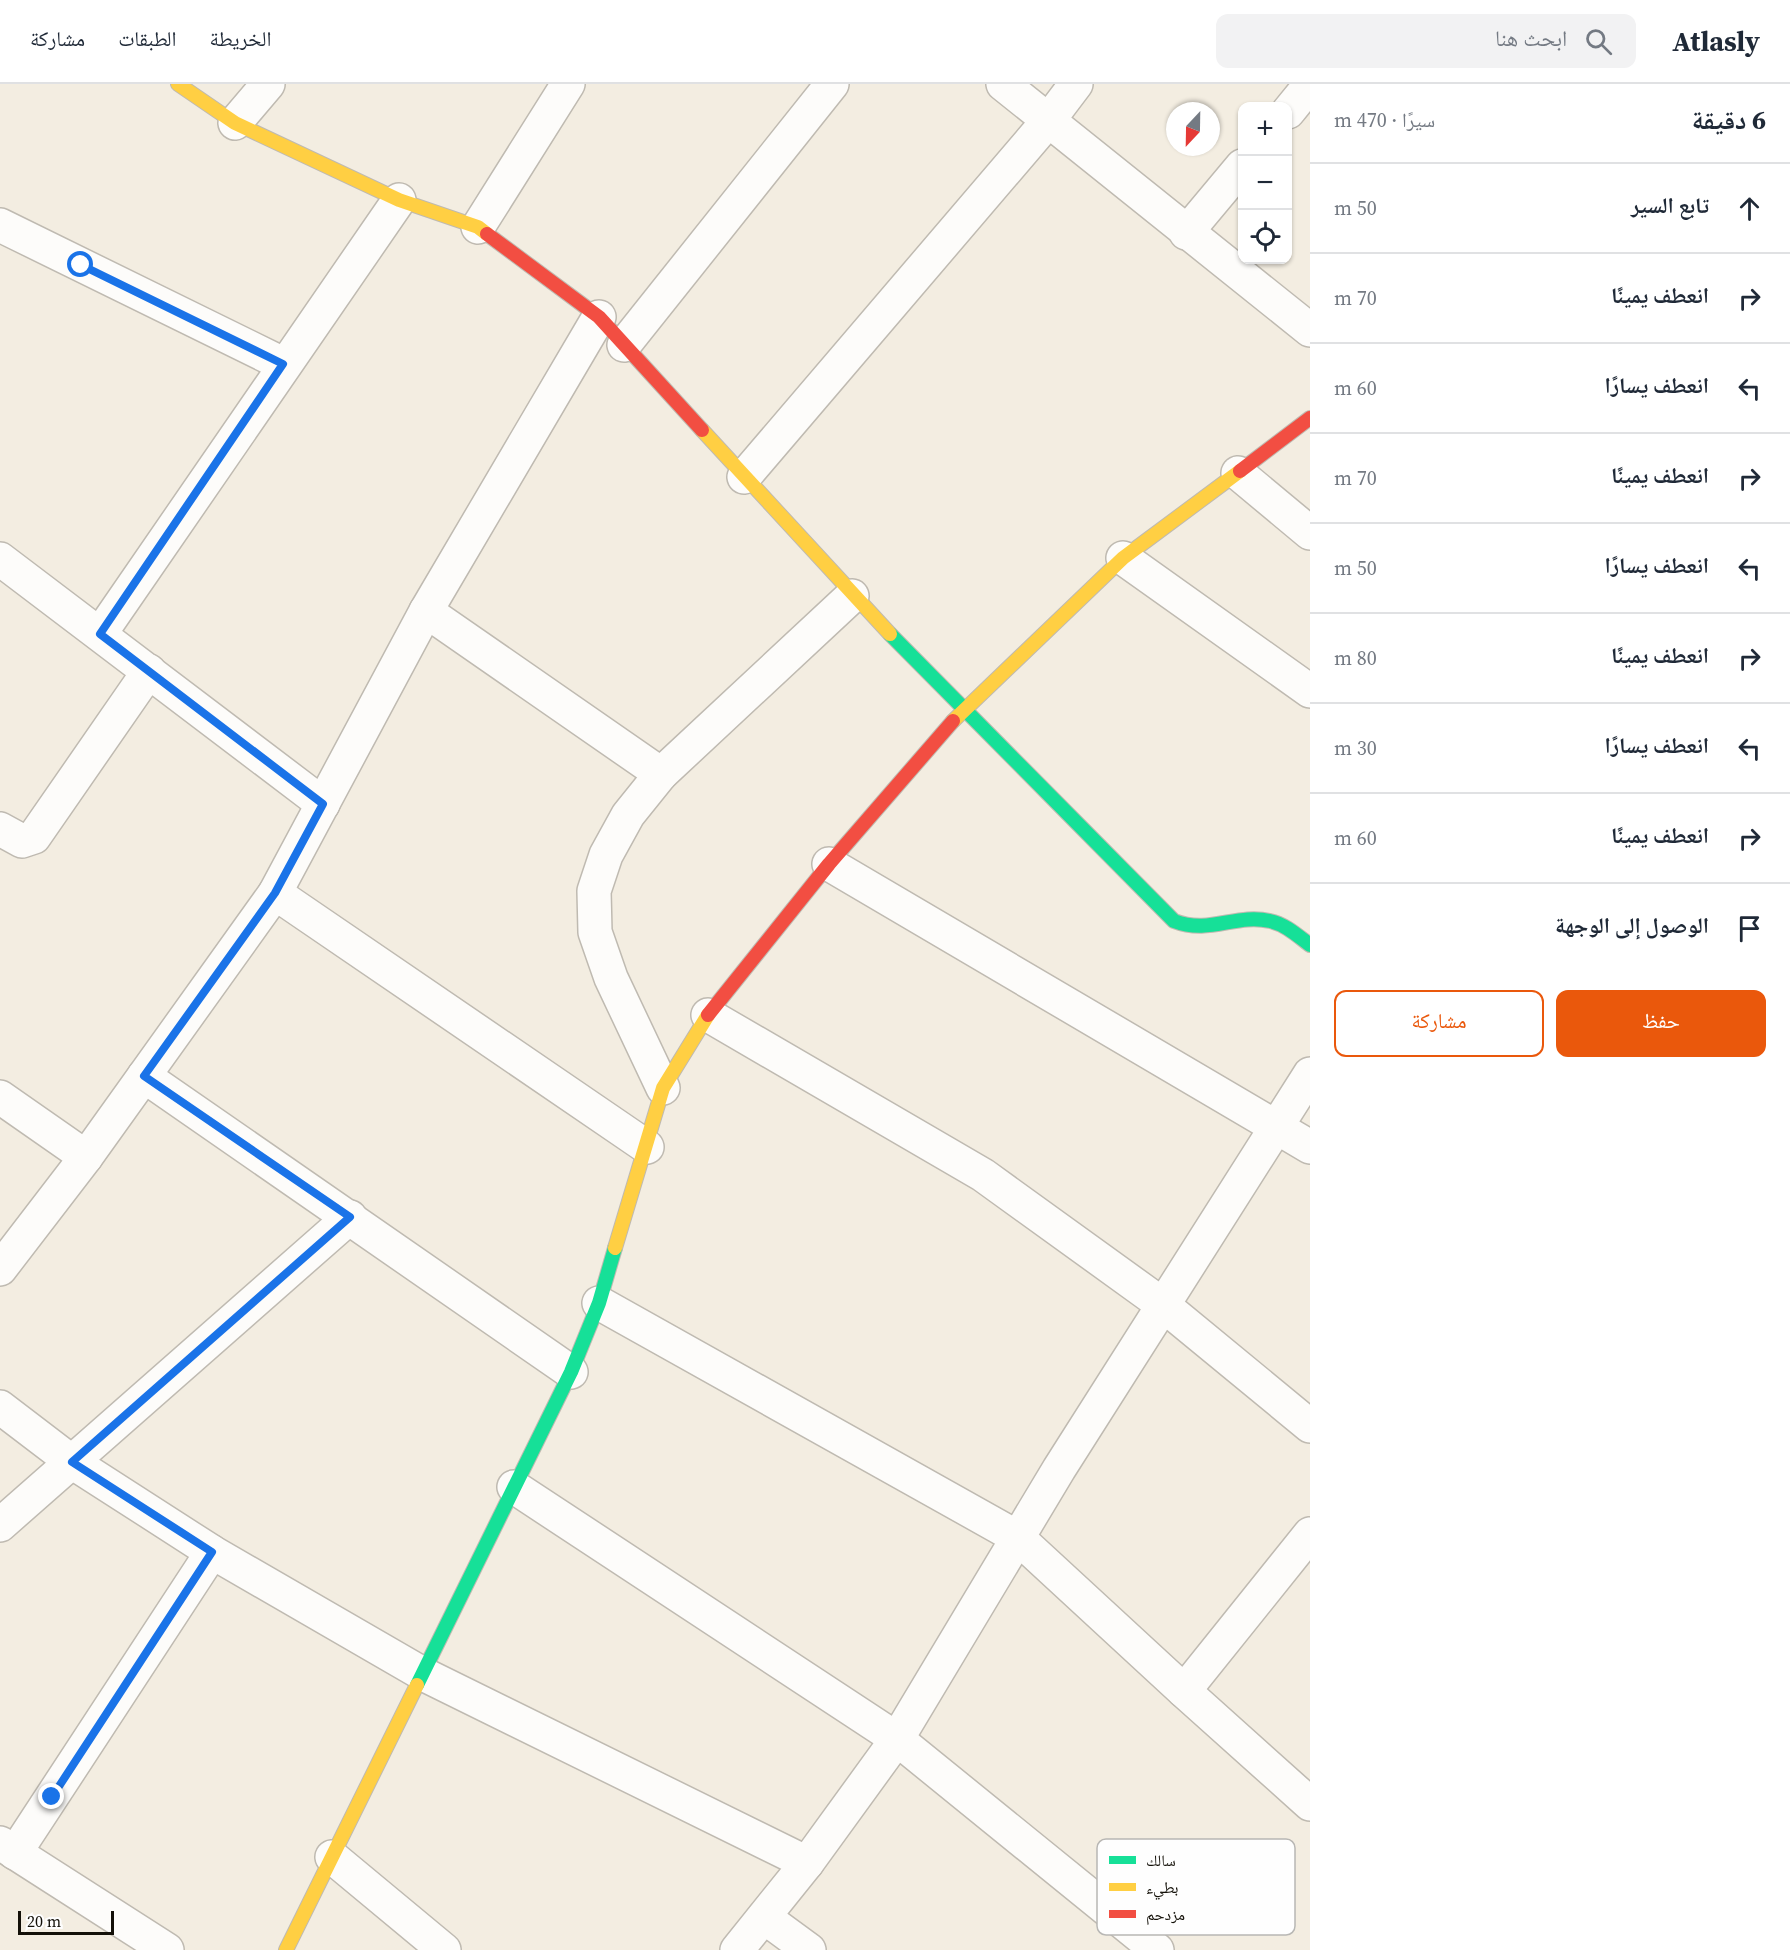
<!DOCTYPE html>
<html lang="ar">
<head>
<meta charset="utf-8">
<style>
  body { margin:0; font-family:"Source Serif 4","Noto Naskh Arabic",serif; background:#f2f2f3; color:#1f2937; direction:rtl }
  .controls { position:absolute; right:18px; top:18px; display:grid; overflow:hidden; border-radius:12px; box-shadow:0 2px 4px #0004 }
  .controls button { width:54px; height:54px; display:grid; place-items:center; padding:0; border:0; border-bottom:2px solid #e0e1e3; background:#fff; color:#1f2937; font:30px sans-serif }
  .compass { position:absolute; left:1166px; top:18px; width:54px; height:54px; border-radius:50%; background:#fff; box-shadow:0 2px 4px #0004; rotate:202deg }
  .scale { position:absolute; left:18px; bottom:15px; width:96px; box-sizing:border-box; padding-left:6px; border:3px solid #131008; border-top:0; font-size:16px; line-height:21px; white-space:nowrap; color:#131008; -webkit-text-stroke:4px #fefefe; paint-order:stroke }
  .stop { position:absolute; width:18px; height:18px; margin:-14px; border:4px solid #1a73e8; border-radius:50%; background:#fff }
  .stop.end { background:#1a73e8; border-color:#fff; box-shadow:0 2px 6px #0008 }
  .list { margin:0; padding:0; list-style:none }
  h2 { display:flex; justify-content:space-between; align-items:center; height:78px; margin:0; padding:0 24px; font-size:26px }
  h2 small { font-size:20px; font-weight:400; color:#747a83 }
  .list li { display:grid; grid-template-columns:39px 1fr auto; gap:18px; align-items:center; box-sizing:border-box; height:90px; padding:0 24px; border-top:2px solid #e0e1e3 }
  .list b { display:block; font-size:22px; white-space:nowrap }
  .list em { font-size:20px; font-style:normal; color:#747a83 }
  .actions { display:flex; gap:12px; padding:18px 24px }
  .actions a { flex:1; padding:14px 0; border:2px solid #ea580c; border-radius:12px; text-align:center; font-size:21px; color:#ea580c }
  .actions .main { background:#ea580c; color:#fff }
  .icon { flex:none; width:33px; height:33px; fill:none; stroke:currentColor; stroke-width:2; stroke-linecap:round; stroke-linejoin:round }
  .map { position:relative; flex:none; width:1310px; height:1866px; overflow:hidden; direction:ltr }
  header { display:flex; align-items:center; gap:36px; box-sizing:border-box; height:84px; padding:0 30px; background:#fff; border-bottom:2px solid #e0e1e3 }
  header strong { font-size:28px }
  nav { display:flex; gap:33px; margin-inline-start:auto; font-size:21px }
  .search { width:420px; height:54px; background:#f2f2f3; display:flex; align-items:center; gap:15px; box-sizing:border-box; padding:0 21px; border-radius:12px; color:#747a83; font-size:22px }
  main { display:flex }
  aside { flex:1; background:#fff }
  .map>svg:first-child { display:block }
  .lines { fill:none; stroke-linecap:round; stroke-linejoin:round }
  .street-casing { stroke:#bfbab1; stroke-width:36 }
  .fast-casing { stroke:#bfbab1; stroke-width:16 }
  .slow-casing { stroke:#bfbab1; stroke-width:16 }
  .jam-casing { stroke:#bfbab1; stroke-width:16 }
  .street { stroke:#fdfcfa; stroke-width:33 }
  .fast { stroke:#16e098; stroke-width:14 }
  .slow { stroke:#ffcf43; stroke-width:14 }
  .jam { stroke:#f24e42; stroke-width:14 }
  .route { stroke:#1a73e8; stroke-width:8 }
  .key { fill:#fefefe; stroke:#b8b7b4; stroke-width:1.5 }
  .key-label { font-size:16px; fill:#131008 }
</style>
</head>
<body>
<header>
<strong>Atlasly</strong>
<div class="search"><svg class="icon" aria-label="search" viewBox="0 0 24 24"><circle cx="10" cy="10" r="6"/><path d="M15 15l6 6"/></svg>ابحث هنا</div>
<nav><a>الخريطة</a><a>الطبقات</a><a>مشاركة</a></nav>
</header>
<main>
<aside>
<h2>6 دقيقة<small>سيرًا · 470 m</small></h2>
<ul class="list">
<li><svg class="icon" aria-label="ahead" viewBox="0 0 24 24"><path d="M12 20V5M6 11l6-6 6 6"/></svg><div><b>تابع السير</b></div><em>50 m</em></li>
<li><svg class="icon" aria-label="right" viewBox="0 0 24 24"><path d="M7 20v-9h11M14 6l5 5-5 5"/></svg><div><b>انعطف يمينًا</b></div><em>70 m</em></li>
<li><svg class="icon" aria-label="left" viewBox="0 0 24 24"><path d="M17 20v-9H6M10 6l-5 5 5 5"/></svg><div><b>انعطف يسارًا</b></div><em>60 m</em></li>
<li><svg class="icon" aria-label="right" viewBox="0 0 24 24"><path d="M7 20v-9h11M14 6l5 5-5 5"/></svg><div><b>انعطف يمينًا</b></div><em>70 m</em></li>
<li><svg class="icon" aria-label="left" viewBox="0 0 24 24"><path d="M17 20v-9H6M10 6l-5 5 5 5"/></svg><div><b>انعطف يسارًا</b></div><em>50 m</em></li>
<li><svg class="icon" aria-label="right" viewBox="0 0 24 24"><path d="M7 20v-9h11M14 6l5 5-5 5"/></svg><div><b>انعطف يمينًا</b></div><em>80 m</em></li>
<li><svg class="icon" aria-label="left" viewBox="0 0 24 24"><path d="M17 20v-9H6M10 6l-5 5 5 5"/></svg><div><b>انعطف يسارًا</b></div><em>30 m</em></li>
<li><svg class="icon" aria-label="right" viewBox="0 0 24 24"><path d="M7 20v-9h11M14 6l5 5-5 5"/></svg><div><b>انعطف يمينًا</b></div><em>60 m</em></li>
<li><svg class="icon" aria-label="arrive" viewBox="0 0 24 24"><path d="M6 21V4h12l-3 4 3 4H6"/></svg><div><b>الوصول إلى الوجهة</b></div></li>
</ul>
<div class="actions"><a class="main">حفظ</a><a>مشاركة</a></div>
</aside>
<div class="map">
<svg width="1310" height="1866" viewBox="0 0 1310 1866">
  <rect width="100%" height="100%" fill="#f3ede1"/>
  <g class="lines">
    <defs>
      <g id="street">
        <polyline points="1003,0 1310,246"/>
        <polyline points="1288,28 1310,1"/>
        <polyline points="235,39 268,0"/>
        <polyline points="0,141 283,280"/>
        <polyline points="478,143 568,0"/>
        <polyline points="1186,149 1242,82"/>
        <polyline points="624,261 832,0"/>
        <polyline points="1238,389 1310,449"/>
        <polyline points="744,393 1048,37 1076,0"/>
        <polyline points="1123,474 1310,607"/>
        <polyline points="0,475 323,720"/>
        <polyline points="426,527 661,690"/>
        <polyline points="100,550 399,116"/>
        <polyline points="0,745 22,757 34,753 149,587"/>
        <polyline points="829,780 1310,1063"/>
        <polyline points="275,809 647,1063"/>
        <polyline points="708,931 983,1091 1163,1221 1310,1342"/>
        <polyline points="144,992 571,1288"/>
        <polyline points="663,1004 611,894 595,848 594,807 606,771 628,731 661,690 852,512"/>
        <polyline points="0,1013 86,1073"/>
        <polyline points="0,1185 86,1073 275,809 426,527 599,233"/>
        <polyline points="599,1219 1017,1453 1184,1607 1310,1720"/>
        <polyline points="0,1323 72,1378 212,1468 423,1590 807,1779"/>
        <polyline points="514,1403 897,1655 1157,1866"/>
        <polyline points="0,1441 350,1133"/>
        <polyline points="1184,1607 1310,1450"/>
        <polyline points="0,1759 167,1866"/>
        <polyline points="15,1769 212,1468"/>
        <polyline points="332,1773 444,1866"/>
        <polyline points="764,1833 809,1866"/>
        <polyline points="737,1866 807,1779 897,1655 1059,1385 1310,990"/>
      </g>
      <g id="fast">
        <path d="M890,550L1174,837C1210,851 1236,829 1270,837C1285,840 1298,852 1310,861"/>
        <polyline points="417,1601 571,1288 599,1219 615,1164"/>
      </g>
      <g id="slow">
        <polyline points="178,0 235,39 399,116 478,143 487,150"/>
        <polyline points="702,346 890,550"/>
        <polyline points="953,637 1123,474 1240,387"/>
        <polyline points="615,1164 663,1004 708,931"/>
        <polyline points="286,1866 417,1601"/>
      </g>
      <g id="jam">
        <polyline points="487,150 599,233 702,346"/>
        <polyline points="1240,387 1310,334"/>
        <polyline points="708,931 829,780 953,637"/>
      </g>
    </defs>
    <use href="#street" class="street-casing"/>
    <use href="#fast" class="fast-casing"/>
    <use href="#slow" class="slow-casing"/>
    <use href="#jam" class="jam-casing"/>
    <use href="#street" class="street"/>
    <use href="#fast" class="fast"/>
    <use href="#slow" class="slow"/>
    <use href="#jam" class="jam"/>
  </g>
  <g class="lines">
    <polyline class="route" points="52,1713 212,1468 72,1378 350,1133 144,992 275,809 323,720 100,550 283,280 81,181"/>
  </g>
  <rect x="1097" y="1755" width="198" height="96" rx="9" class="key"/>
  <rect x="1109" y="1772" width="27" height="8" fill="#16e098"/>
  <rect x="1109" y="1799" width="27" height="8" fill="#ffcf43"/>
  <rect x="1109" y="1826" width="27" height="8" fill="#f24e42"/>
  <g class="key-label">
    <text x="1146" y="1782">سالك</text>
    <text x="1146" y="1809">بطيء</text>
    <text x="1146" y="1836">مزدحم</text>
  </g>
</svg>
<div class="controls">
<button>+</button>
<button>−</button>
<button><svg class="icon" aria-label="locate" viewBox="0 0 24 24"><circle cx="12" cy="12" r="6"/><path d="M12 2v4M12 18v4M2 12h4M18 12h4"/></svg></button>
</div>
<svg class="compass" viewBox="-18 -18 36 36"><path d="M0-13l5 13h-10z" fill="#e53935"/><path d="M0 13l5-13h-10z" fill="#747a83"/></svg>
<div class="scale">20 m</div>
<div class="stop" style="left:81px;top:181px"></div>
<div class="stop end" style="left:52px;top:1713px"></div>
</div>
</main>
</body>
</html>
